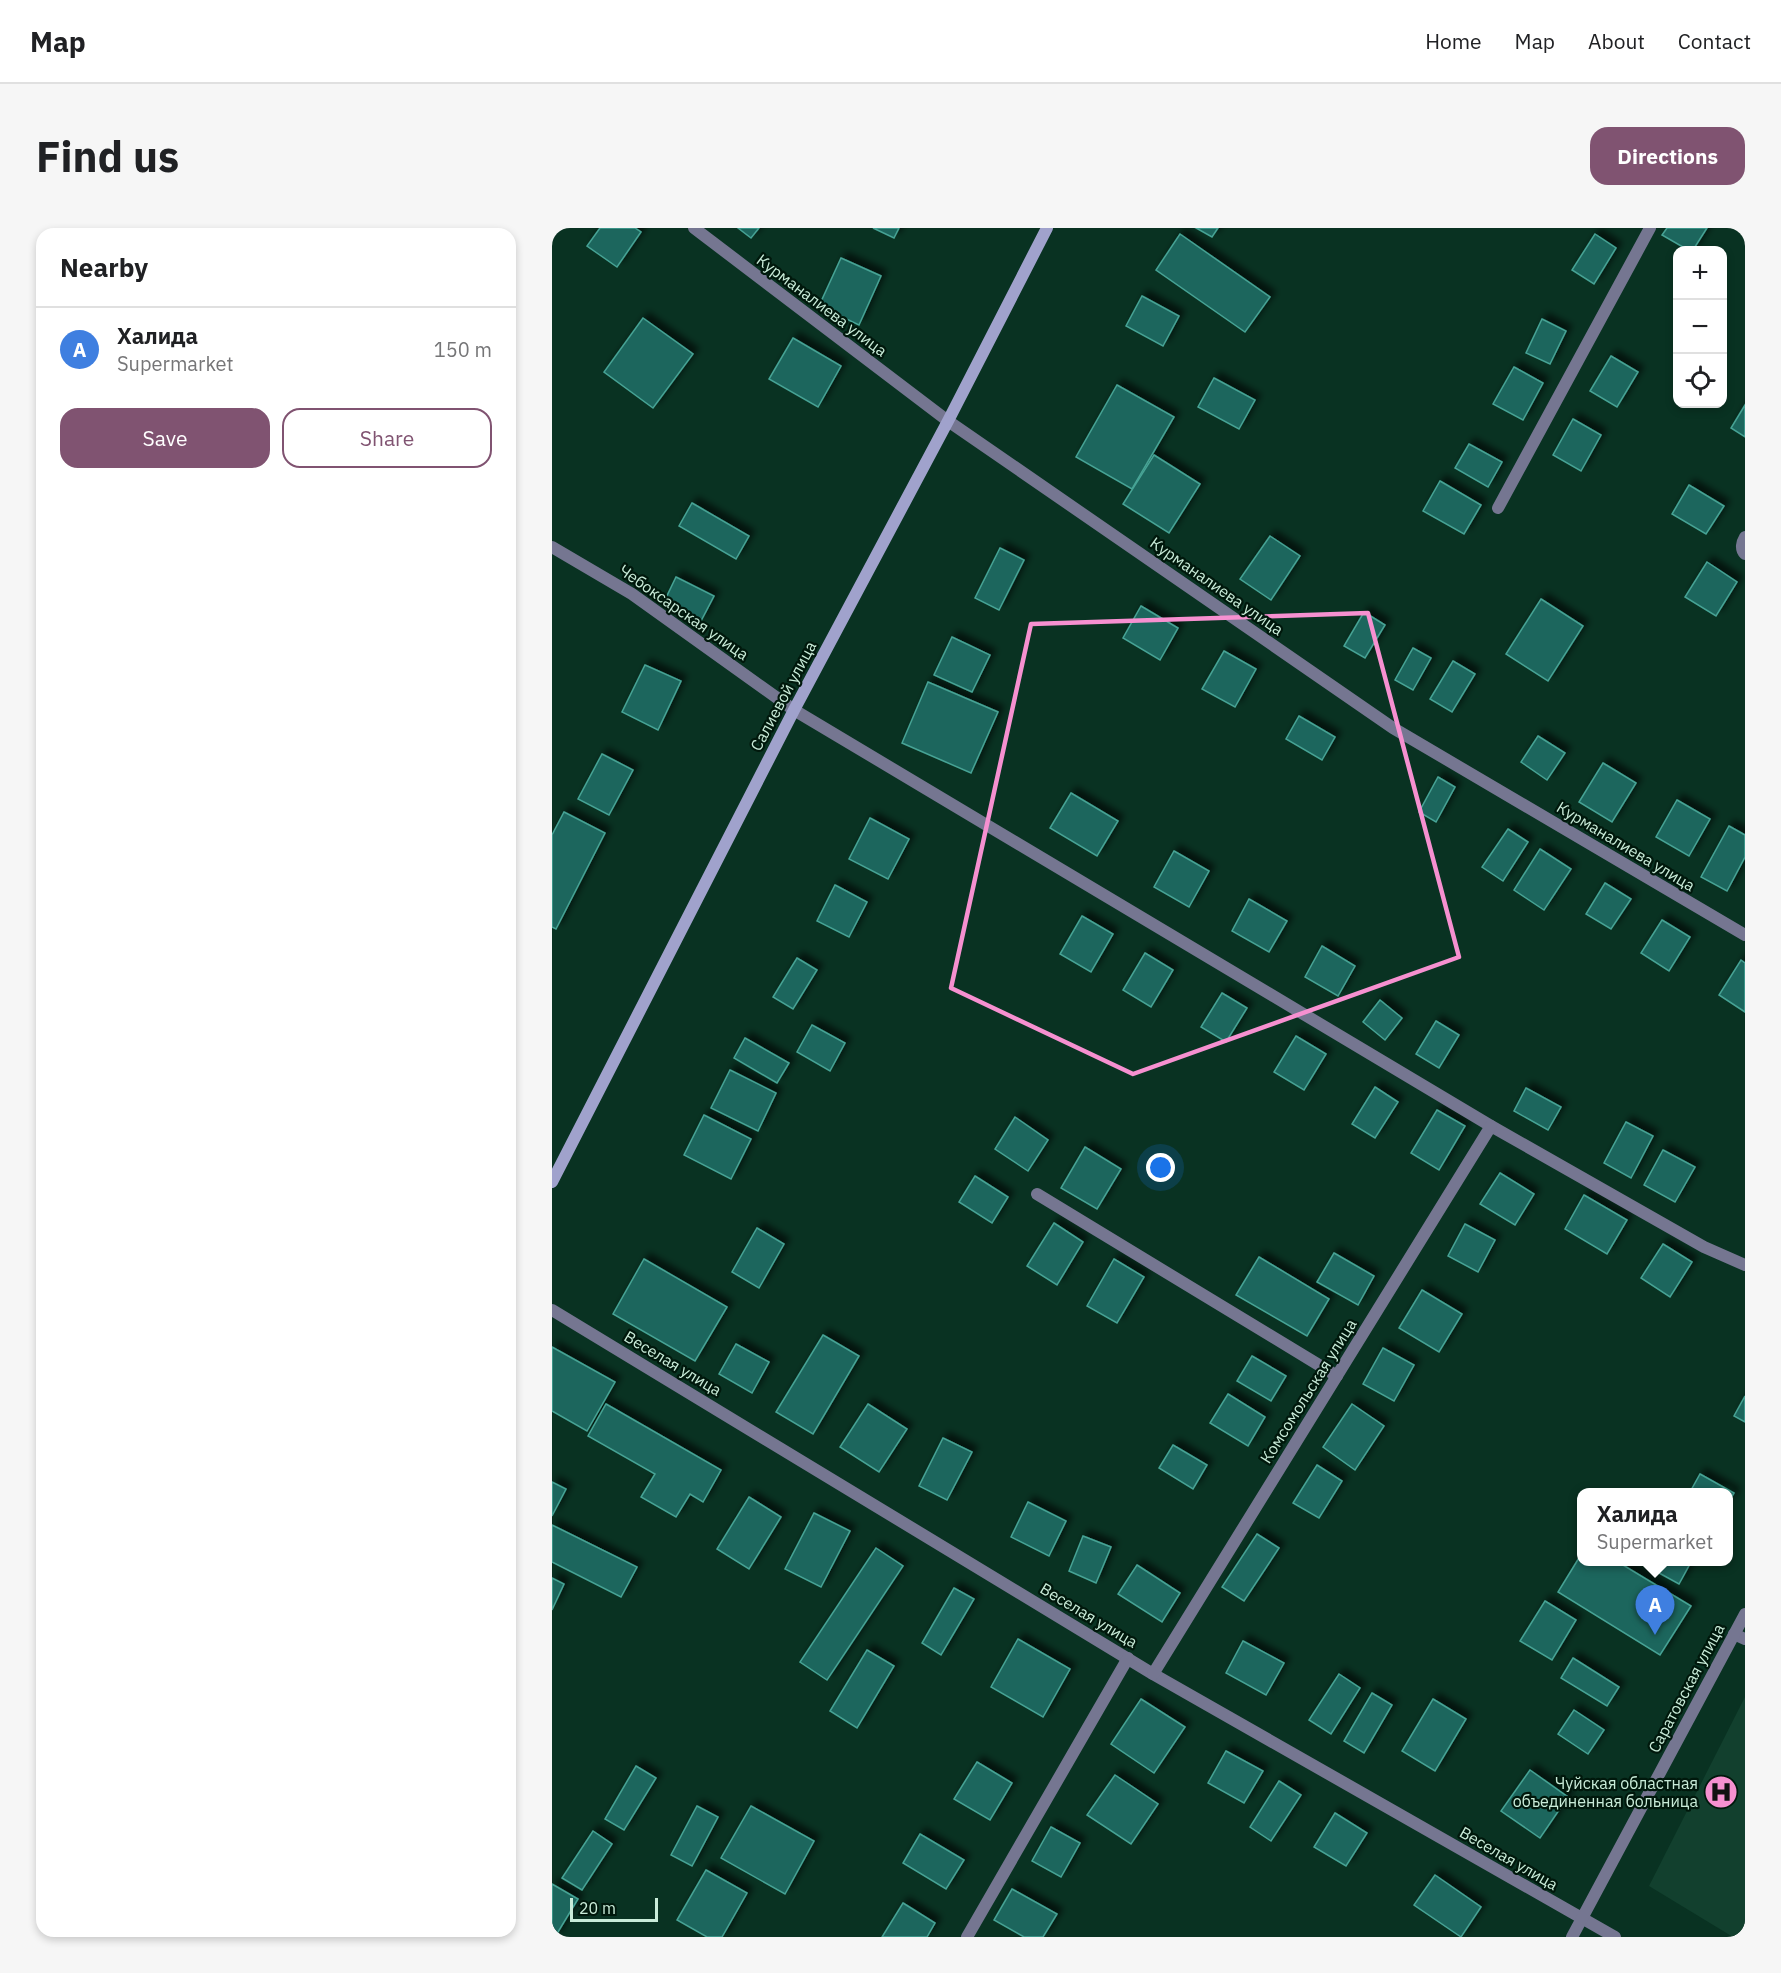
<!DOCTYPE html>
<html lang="en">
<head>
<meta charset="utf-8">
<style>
  body { margin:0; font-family:"IBM Plex Sans",sans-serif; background:#f6f6f6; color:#202124 }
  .controls { position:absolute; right:18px; top:18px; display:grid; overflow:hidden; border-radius:12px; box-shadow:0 3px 9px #0003 }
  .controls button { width:54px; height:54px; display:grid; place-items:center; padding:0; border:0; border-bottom:2px solid #e0e0e0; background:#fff; color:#202124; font:30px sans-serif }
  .scale { position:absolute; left:18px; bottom:15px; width:88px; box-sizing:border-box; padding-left:6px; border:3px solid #c9ecd9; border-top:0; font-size:16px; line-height:21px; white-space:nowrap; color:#c9ecd9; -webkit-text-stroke:4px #00180c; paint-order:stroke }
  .you { position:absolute; left:609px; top:940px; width:21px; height:21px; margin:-15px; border:4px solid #fff; border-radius:50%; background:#1a73e8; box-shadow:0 0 0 9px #1a73e833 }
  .badge { display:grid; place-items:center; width:39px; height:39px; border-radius:50%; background:#805371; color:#fff; font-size:20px; font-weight:700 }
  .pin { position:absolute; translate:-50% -50px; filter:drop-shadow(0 2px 3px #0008) }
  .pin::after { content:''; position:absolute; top:32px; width:21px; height:18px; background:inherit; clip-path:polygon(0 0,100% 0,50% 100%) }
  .popup { position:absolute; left:1025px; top:1260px; width:156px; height:78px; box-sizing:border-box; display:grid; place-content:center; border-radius:12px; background:#fff; filter:drop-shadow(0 2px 4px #0005); font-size:20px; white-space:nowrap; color:#757577 }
  .popup b { font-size:22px; color:#202124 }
  .popup::after { content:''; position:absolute; left:50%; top:100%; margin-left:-12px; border:12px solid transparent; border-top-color:#fff }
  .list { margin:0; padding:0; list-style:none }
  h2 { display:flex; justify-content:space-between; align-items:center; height:78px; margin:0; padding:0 24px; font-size:26px }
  h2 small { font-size:20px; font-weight:400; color:#757577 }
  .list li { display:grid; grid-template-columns:39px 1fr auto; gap:18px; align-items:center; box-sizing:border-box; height:84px; padding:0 24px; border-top:2px solid #e0e0e0 }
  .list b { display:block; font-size:22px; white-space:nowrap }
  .list p { margin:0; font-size:20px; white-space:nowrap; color:#757577 }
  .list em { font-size:20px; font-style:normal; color:#757577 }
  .actions { display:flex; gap:12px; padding:18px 24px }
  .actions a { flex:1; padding:14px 0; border:2px solid #805371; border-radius:18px; text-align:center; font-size:21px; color:#805371 }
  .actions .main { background:#805371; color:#fff }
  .icon { flex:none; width:33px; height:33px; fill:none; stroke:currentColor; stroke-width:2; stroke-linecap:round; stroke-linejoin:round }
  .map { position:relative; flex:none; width:1193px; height:1709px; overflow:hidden; border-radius:18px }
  header { display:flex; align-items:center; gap:36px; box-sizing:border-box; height:84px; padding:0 30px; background:#fff; border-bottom:2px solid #e0e0e0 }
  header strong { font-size:28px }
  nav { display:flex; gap:33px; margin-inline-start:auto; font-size:21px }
  .intro { display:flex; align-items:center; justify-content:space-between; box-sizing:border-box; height:144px; padding:0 36px }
  h1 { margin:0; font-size:42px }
  .button { padding:15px 27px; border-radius:18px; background:#805371; color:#fff; font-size:21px; font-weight:700 }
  main { display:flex; gap:36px; padding:0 36px }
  aside { flex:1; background:#fff; border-radius:18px; box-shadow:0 3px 9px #0003 }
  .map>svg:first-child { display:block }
  .built { fill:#12402e }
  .building { fill:#1f665d; stroke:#46a395; stroke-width:1.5; filter:url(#shadow) }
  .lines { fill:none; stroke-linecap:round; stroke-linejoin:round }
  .service { stroke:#757691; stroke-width:12 }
  .minor { stroke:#757691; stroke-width:12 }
  .secondary { stroke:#a0a2cc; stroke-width:12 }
  .marked { fill:none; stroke:#f690d0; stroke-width:4.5; stroke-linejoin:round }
  .labels { text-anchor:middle; stroke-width:4.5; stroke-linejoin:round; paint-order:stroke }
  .street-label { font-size:16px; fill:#c9ecd9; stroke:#00180c }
  .poi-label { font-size:16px; fill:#c9ecd9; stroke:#00180c; text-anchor:end }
</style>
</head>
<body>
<header>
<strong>Map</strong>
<nav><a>Home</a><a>Map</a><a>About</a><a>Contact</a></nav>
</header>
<div class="intro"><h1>Find us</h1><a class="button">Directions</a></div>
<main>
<aside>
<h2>Nearby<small></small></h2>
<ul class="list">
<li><span class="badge" style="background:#3f7fe0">A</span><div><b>Халида</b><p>Supermarket</p></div><em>150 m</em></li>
</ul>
<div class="actions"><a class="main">Save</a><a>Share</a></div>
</aside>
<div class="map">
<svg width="1193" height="1709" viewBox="0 0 1193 1709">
  <defs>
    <filter id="shadow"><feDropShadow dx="5.5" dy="-5.5" stdDeviation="3" flood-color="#0009"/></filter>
  </defs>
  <rect width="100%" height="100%" fill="#093222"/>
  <polygon class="built" points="1193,1469 1193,1709 1181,1709 1097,1658"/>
  <g class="building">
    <polygon points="48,0 83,0 89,4 65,39 35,18"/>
    <polygon points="186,0 207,0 199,10"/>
    <polygon points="321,0 347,0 342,10"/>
    <polygon points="644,0 666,0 660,9"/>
    <polygon points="1115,0 1155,0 1141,22 1136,22 1110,7"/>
    <polygon points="628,6 718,69 693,104 604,42"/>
    <polygon points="1043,6 1064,20 1042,56 1020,42"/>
    <polygon points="289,30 329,48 307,97 267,78"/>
    <polygon points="590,68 627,88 611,118 574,98"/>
    <polygon points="91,90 141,126 101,180 52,144"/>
    <polygon points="990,91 1014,103 998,136 974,125"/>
    <polygon points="241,110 289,138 266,179 217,151"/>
    <polygon points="1059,128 1086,144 1065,179 1038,163"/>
    <polygon points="962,139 991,155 971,192 941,176"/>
    <polygon points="662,150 703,172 687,201 646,179"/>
    <polygon points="565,157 622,189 580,261 524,229"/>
    <polygon points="1193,177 1193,209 1179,200"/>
    <polygon points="1021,191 1049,207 1029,243 1001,227"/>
    <polygon points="917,216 950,234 936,259 903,240"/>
    <polygon points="602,227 648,256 617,305 571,276"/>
    <polygon points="888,253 929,277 912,306 871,283"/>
    <polygon points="1137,257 1172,278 1154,306 1120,286"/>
    <polygon points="140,275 197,308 184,331 127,298"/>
    <polygon points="718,308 748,328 719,372 688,351"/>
    <polygon points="448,320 472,332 447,382 423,370"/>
    <polygon points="1155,334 1185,354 1164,388 1133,369"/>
    <polygon points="124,349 162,368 149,393 112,374"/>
    <polygon points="989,371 1031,398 996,453 954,426"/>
    <polygon points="589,378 626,400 608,432 571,410"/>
    <polygon points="812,384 833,397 813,430 792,418"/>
    <polygon points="400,409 438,427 420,464 382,447"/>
    <polygon points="861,420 879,430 861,462 843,452"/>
    <polygon points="672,423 704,441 683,479 650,461"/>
    <polygon points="901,433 923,446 900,484 878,471"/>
    <polygon points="93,437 129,453 106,502 70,484"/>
    <polygon points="376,454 446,484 419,545 350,515"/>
    <polygon points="747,488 783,509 770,532 734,511"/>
    <polygon points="986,508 1013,525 995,552 969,534"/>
    <polygon points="50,526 81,542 57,587 26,571"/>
    <polygon points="1051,535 1084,555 1060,594 1027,574"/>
    <polygon points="886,549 903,559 884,594 867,584"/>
    <polygon points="519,565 566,593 545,628 498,600"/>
    <polygon points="1125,572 1158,591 1137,628 1104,609"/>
    <polygon points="12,584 53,605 4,701 0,699 0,607"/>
    <polygon points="318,590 357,611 336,651 297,631"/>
    <polygon points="1177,598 1193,607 1193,629 1175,663 1149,649"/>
    <polygon points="956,601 976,614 951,653 930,639"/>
    <polygon points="988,621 1019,641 992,682 962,662"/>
    <polygon points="622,623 657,643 637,679 602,659"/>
    <polygon points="1053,655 1079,671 1059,701 1034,686"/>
    <polygon points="283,657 315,674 297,709 265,693"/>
    <polygon points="697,671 735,693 717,724 680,703"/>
    <polygon points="530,688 561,706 539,744 508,726"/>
    <polygon points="1110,692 1138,709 1117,743 1089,725"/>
    <polygon points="770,718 803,738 786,768 753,749"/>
    <polygon points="593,725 621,742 599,779 571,762"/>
    <polygon points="245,730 265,742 241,781 221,769"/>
    <polygon points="1189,732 1193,735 1193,784 1167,767"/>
    <polygon points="670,765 695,780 674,814 649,799"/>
    <polygon points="828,772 850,790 833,812 811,794"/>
    <polygon points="884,793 907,807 887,840 864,826"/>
    <polygon points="260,797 293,815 278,843 245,824"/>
    <polygon points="744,808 774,826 752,862 722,844"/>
    <polygon points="193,810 237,835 225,855 182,830"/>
    <polygon points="178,842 224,865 206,903 159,880"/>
    <polygon points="823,859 846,874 823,910 800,896"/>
    <polygon points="974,860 1009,879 996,902 962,883"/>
    <polygon points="885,882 913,898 887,942 859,925"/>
    <polygon points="152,887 199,911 179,951 132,927"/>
    <polygon points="463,889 496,912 476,943 443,921"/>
    <polygon points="1074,894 1101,908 1079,950 1052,935"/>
    <polygon points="533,919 569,941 545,981 509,960"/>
    <polygon points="1111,922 1143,939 1123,974 1092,957"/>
    <polygon points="948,945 982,966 963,997 928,976"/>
    <polygon points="423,948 456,969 440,995 407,974"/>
    <polygon points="1032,967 1075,992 1055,1026 1013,1001"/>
    <polygon points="502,995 531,1014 505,1057 475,1038"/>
    <polygon points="913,996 943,1012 926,1044 896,1028"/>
    <polygon points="205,1000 232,1016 207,1060 180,1044"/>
    <polygon points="1111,1016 1140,1034 1118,1069 1089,1050"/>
    <polygon points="782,1025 822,1048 806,1077 765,1054"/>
    <polygon points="707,1029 777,1071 755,1108 684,1067"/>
    <polygon points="92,1031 175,1079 143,1133 61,1086"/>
    <polygon points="562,1031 592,1049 565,1095 535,1078"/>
    <polygon points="870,1062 910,1086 887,1124 847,1100"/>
    <polygon points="271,1107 307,1128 261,1206 224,1184"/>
    <polygon points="184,1116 217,1134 200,1165 167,1146"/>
    <polygon points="0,1119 63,1154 35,1203 0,1183"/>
    <polygon points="831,1120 862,1137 842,1173 811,1156"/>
    <polygon points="700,1128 734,1148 719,1173 685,1153"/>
    <polygon points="676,1166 713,1189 696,1218 658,1195"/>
    <polygon points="1193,1168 1193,1194 1182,1188"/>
    <polygon points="54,1176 169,1242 151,1274 138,1266 124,1289 89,1269 103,1246 36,1208"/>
    <polygon points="316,1176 355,1201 327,1244 288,1219"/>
    <polygon points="800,1176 832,1198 803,1242 771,1219"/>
    <polygon points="391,1210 420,1224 395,1272 367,1258"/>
    <polygon points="621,1217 655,1237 641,1261 607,1240"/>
    <polygon points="765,1237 790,1253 767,1290 741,1275"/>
    <polygon points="1148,1246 1182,1265 1176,1275 1176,1264 1138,1264"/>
    <polygon points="0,1254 14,1261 0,1288"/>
    <polygon points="197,1269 229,1289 197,1341 165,1321"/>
    <polygon points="476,1274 514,1293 497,1328 459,1309"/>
    <polygon points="262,1285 298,1303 269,1359 233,1341"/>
    <polygon points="0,1297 85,1339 69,1369 0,1334"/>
    <polygon points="705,1306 727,1320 692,1373 670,1359"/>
    <polygon points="531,1308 559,1319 544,1355 517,1343"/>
    <polygon points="324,1320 351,1338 275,1452 248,1434"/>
    <polygon points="1030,1325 1030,1334 1066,1334 1139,1378 1108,1427 1006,1364"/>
    <polygon points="1087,1334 1139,1334 1127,1356"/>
    <polygon points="585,1337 628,1365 610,1394 566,1366"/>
    <polygon points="0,1350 12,1356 0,1382"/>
    <polygon points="402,1360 422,1371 389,1427 370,1415"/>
    <polygon points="993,1373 1024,1392 1000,1432 968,1413"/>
    <polygon points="466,1411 518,1441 491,1489 439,1459"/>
    <polygon points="691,1413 732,1435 714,1467 674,1445"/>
    <polygon points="315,1422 342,1438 305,1500 278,1483"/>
    <polygon points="1021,1430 1067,1459 1055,1478 1009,1450"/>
    <polygon points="787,1446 808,1460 779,1506 757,1492"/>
    <polygon points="820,1465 840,1477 812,1525 792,1513"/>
    <polygon points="589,1471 633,1499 602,1545 559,1516"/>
    <polygon points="881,1471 914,1491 883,1543 850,1523"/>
    <polygon points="1022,1482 1052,1502 1036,1526 1006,1506"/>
    <polygon points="674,1523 711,1543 692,1575 656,1555"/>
    <polygon points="425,1534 460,1555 438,1592 402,1571"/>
    <polygon points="84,1538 104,1550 72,1602 53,1591"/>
    <polygon points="978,1542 1016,1569 988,1610 949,1583"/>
    <polygon points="563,1547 606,1576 579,1616 535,1587"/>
    <polygon points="727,1553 749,1567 719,1613 698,1599"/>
    <polygon points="145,1578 166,1589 140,1638 119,1627"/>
    <polygon points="199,1578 262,1613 233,1666 169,1630"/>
    <polygon points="783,1585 815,1605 794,1638 762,1619"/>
    <polygon points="499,1599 528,1615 509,1649 480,1633"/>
    <polygon points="41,1603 60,1616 30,1662 10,1650"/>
    <polygon points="368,1606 412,1632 394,1661 351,1635"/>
    <polygon points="154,1642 195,1665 170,1709 155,1709 125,1692"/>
    <polygon points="883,1647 929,1679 909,1709 862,1677"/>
    <polygon points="0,1656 26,1671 3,1709 0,1709"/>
    <polygon points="460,1661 505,1686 491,1709 472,1709 442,1692"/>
    <polygon points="351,1675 383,1695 375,1709 330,1709"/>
  </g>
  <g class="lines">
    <polyline class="service" points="1182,1406 1193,1411"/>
    <g class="minor">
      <polyline points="142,0 396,193 841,500 1193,707"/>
      <polyline points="946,280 1098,0"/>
      <path d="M1193,309C1190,314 1188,321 1193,326"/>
      <polyline points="0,319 80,366 242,482 939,898 1152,1019 1193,1037"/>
      <polyline points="485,966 785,1148"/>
      <polyline points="0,1082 601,1446 1063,1709"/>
      <polyline points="601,1446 939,898"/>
      <polyline points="415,1709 576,1430"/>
      <polyline points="1020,1709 1193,1386"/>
    </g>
    <polyline class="secondary" points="0,954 242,482 396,193 495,0"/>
  </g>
  <path class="marked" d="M816,385L907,729L581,846L399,760L479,396Z"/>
  <defs>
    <symbol id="hospital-disc" viewBox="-11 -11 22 22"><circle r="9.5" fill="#f690d0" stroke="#00180c"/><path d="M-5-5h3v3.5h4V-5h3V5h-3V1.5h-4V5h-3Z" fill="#111"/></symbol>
  </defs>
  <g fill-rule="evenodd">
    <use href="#hospital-disc" x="1150" y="1545" width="38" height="38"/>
  </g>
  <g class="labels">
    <g class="street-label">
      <text transform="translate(270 77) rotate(37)" y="6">Курманалиева улица</text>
      <text transform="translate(665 358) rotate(35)" y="6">Курманалиева улица</text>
      <text transform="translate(132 384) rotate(35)" y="6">Чебоксарская улица</text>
      <text transform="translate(231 468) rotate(-62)" y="6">Салиевой улица</text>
      <text transform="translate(1074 618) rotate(31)" y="6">Курманалиева улица</text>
      <text transform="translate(121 1135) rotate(31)" y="6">Веселая улица</text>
      <text transform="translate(756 1163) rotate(-58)" y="6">Комсомольская улица</text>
      <text transform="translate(537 1387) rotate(31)" y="6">Веселая улица</text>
      <text transform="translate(1134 1460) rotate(-62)" y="6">Саратовская улица</text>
      <text transform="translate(957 1630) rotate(30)" y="6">Веселая улица</text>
    </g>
    <g class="poi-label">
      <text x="1146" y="1561">Чуйская областная<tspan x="1146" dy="18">объединенная больница</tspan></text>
    </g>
  </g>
</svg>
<div class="controls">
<button>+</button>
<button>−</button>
<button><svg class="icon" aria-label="locate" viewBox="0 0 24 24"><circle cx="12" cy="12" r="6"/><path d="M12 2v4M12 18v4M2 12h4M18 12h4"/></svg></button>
</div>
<div class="scale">20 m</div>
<div class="you"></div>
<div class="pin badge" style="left:1103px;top:1407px;background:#3f7fe0">A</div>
<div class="popup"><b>Халида</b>Supermarket</div>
</div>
</main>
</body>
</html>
